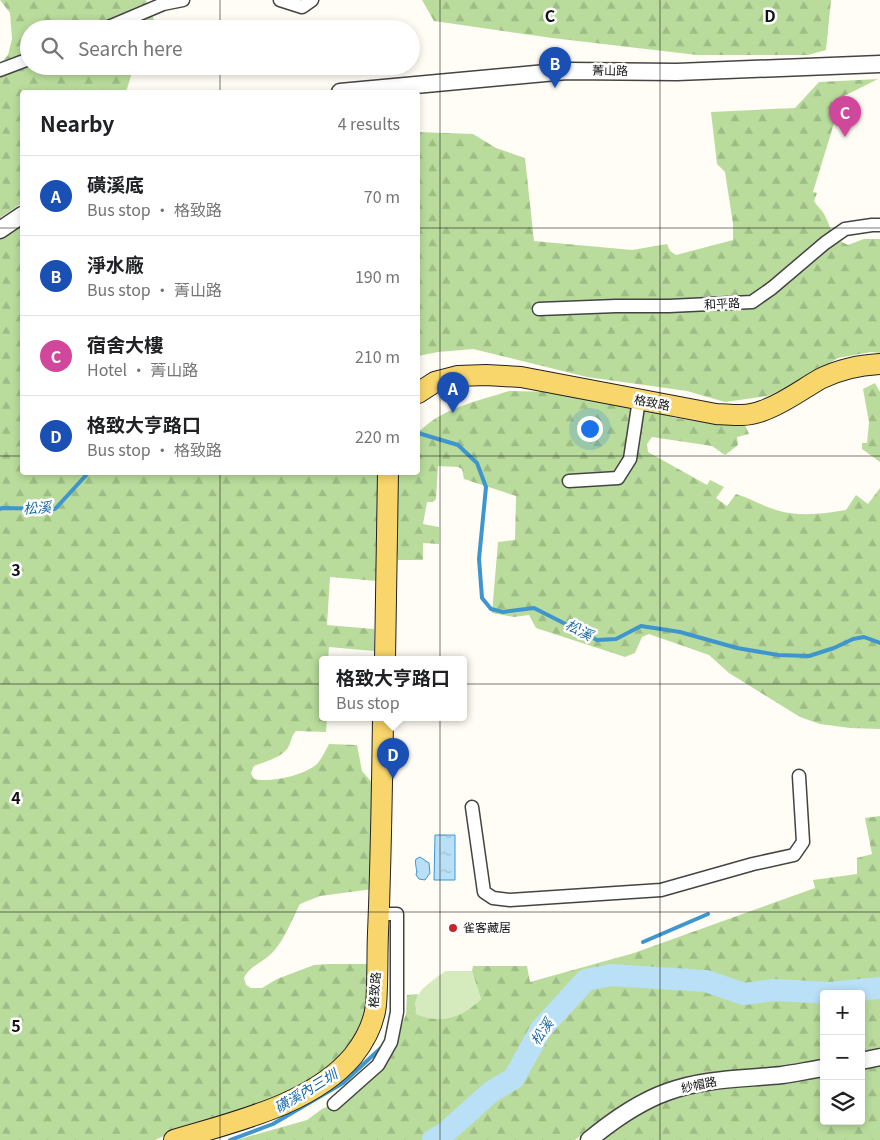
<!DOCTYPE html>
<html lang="en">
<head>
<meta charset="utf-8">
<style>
  body { margin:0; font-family:Georgia,"Noto Sans TC",serif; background:#f2f2f2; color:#202124 }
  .controls { position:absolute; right:15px; bottom:15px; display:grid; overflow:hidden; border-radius:5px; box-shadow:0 2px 8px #0003 }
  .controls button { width:45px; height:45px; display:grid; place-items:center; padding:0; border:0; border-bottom:1px solid #e0e0e0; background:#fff; color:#202124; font:25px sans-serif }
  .you { position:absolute; left:589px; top:428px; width:18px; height:18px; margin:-12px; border:4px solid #fff; border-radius:50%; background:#1a73e8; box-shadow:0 0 0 8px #1a73e833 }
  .badge { display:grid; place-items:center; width:32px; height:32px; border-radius:50%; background:#2563eb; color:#fff; font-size:16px; font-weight:700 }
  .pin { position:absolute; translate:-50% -41px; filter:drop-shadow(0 1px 2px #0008) }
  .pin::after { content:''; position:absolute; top:26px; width:18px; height:15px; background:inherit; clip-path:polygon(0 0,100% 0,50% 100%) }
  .popup { position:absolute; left:319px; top:656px; width:148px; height:65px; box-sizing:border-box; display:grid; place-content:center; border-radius:5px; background:#fff; filter:drop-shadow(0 1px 4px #0005); font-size:16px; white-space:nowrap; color:#757577 }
  .popup b { font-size:19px; color:#202124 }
  .popup::after { content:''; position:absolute; left:50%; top:100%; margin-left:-10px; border:10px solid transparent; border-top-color:#fff }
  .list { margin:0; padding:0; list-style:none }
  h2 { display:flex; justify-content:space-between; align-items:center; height:65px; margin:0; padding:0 20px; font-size:21px }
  h2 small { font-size:16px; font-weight:400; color:#757577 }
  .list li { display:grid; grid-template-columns:32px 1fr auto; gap:15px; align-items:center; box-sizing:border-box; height:80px; padding:0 20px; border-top:1px solid #e0e0e0 }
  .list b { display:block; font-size:19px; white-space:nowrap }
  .list p { margin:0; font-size:16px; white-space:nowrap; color:#757577 }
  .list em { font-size:16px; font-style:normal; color:#757577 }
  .icon { flex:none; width:28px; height:28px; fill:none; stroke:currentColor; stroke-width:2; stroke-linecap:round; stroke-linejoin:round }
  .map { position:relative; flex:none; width:880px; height:1140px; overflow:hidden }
  .search { position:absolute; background:#fff; box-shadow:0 2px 8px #0003; left:20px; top:20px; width:400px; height:55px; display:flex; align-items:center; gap:12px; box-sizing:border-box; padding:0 18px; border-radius:28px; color:#757577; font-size:19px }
  .panel { position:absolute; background:#fff; box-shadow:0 2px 8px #0003; left:20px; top:90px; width:400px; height:385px; border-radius:5px }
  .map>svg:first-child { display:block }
  .grass { fill:#d5ebbd }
  .forest { fill:url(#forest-firs) }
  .water { fill:url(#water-ripples); stroke:#3f96cf }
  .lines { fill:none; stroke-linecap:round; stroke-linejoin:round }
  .stream { stroke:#3f96cf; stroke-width:4 }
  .river { stroke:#b9e0f7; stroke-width:22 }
  .minor-casing { stroke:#444; stroke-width:15 }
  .tertiary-casing { stroke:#444; stroke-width:19 }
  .primary-casing { stroke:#222; stroke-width:22 }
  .minor { stroke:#fff; stroke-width:12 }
  .tertiary { stroke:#fff; stroke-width:16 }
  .primary { stroke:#f9d66b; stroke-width:20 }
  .grid { fill:none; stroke:#111; stroke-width:1; stroke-opacity:0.55 }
  .poi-dot { fill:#c4262e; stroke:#fff; stroke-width:2 }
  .labels { text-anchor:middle; stroke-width:5; stroke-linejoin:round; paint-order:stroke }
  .street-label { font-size:12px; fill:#111; stroke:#fff }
  .poi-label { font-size:12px; fill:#111; stroke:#fff; text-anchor:start }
  .water-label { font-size:14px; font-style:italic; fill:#1768a6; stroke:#fff }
  .grid-label { font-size:16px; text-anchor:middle; font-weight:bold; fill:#111; stroke:#fff; stroke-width:5; stroke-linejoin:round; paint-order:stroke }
</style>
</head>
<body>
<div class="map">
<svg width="880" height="1140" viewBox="0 0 880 1140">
  <defs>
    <pattern id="forest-firs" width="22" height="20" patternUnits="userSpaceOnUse" patternTransform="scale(1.25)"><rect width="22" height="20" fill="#b9dc9c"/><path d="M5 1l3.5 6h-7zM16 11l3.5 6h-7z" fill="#9ebc85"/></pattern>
    <pattern id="water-ripples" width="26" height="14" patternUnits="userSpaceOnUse" patternTransform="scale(1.25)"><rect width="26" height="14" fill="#b9e0f7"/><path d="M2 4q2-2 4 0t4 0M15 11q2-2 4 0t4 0" fill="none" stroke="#9ebfd3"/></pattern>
  </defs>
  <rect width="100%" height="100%" fill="#fffdf5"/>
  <path class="grass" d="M445,971H472L481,999C463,1017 439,1025 415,1014C413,990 428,985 445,971Z"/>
  <g class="forest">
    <polygon points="0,0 146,0 154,20 152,29 29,29 29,66 134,66 127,89 123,92 22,92 22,203 0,218 0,64 8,55 12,39 10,13"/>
    <polygon points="422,0 831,0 826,50 808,55 697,55 552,38 434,21"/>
    <path d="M878,79L842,97L813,192L817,193L814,201C817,206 821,209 824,214C833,230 828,236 848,245L864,239H880V353L871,352L838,358L796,383L768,396L725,402L687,391L587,377L473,349L438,352L418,356V132L473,134L496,148L525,158L534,241L632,250L667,244L670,251L676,255L733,240V224L725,172L717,164L711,112L795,108L819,82Z"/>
    <path d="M22,220V472L378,473V581L330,577L327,625L374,629V651L329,647L328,660H323V718H327L326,732L296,731C291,736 291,744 287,749C280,758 264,762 254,766L251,773L254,779C271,783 305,775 317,764C322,758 326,750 329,744L357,745L362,771L375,786L373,889L320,896L300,904C292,919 285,939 273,952C264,962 249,966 244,978L246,985L251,988H262L277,979L314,965L328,964H373V1004L357,1042L319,1077L272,1101L184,1127L155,1140H0V235Z"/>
    <polygon points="875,383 880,392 880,462 862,449 862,443 867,443 869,422 863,389"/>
    <path d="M509,391L554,392L625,402L675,418L721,424L745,425L749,434L737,437L738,445L725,455L712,446L652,437L647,444L648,452L707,485L710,480L724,487L716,498L727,506L736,494C750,498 762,506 776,510C799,517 823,514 846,510L856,495L868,504L880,488V729L850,728L820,724L800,717L729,673L709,655L649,634L642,637L635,653L625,657L536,628L529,615L514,617L492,613L498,542L515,540L516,496L464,479L462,469L458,467L438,466L436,499L433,502H427L423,524L439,527V544L423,543V560H398L396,534L398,473L418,472V433C441,408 478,401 509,391Z"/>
    <path d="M880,816V1047L861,1052V994H824V1061L642,1097L609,1114L575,1140H236L307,1120L322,1109L349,1097L388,1062L406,1014L407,995L418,994L415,1004L416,1014C440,1025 463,1017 481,999L472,971L473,966H527L530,982L634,953L815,888L813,880L857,874V858L872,854L865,818Z"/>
    <polygon points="880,1063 880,1140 603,1140 650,1107 701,1089 752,1086 824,1073 824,1121 861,1121 861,1066"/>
  </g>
  <g class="water">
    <polygon points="435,835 455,835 455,880 434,880"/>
    <path d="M420,857L429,863L430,873L425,880L419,879L416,875C418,869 414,864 416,859Z"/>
  </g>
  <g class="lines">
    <g class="stream">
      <polyline points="418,433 458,445 477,463 486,487 479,559 482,598 491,609 503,612 534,608 597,640 616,639 641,626 680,632 737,648 778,655 809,656 834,648 853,639 864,637 880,643"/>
      <polyline points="0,509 2,508 55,509 89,472"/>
      <polyline points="643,942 708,914"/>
      <polyline points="230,1140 273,1124 343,1083 382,1047"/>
    </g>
    <polyline class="river" points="433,1140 444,1134 491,1092 514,1078 541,1029 586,980 611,975 706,981 744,994 775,990 830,993 880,988"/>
    <defs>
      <g id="minor">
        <polyline points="280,0 302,7 312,0"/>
        <polyline points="104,29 163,4 183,0"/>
        <polyline points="0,70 29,59"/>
        <polyline points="539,309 616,306 669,306 752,302 772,288 825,243 845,229 872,225 880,225"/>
        <polyline points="569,481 618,478 630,459 639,400"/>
        <polyline points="472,807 484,892 493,898 510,900 661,890 753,864 794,855 803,842 799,776"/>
        <polyline points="334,1104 378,1065 391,1042 397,1012 397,914 379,914"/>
      </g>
      <g id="tertiary">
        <polyline points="340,92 567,71 677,72 880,64"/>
        <polyline points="0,230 22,215"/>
        <polyline points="861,1061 880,1057"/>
        <path d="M589,1140C612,1121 639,1102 667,1092C704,1078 744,1079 782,1075C796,1073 810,1070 824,1068"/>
      </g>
      <g id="primary">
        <path d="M418,393L435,382L458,376L486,375L521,377L716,414C731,415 747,417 762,411C783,404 801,390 820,379C838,370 860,365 880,364"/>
        <polyline points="385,660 388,472"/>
        <path d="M174,1140C233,1122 312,1105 353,1056C364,1042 374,1023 376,1005C378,981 377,957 378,933C381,861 382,789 383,718"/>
      </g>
    </defs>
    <use href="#minor" class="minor-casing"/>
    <use href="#tertiary" class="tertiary-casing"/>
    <use href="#primary" class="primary-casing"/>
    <use href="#minor" class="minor"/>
    <use href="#tertiary" class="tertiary"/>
    <use href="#primary" class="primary"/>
  </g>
  <path class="grid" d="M220,0V29M440,0V1140M660,0V1140M220,66V92M0,228H22M418,228H880M0,456H22M418,456H880M220,472V1140M0,684H880M0,912H880"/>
  <circle class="poi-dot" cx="453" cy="928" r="5"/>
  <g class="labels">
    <g class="street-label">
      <text transform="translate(610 71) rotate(1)" y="4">菁山路</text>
      <text transform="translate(722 304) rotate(-3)" y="4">和平路</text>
      <text transform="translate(652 403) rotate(11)" y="4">格致路</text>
      <text transform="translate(375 990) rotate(-86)" y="4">格致路</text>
      <text transform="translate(699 1085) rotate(-12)" y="4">紗帽路</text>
    </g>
    <g class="poi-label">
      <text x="463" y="932">雀客藏居</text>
    </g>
    <g class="water-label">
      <text transform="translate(37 508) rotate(-4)" y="5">松溪</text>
      <text transform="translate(579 630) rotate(27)" y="5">松溪</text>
      <text transform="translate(542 1032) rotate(-55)" y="5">松溪</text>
      <text transform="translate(306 1091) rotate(-31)" y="5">磺溪內三圳</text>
    </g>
  </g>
  <g class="grid-label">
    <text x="550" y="22">C</text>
    <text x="770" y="22">D</text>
    <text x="16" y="576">3</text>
    <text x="16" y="804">4</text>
    <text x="16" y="1032">5</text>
  </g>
</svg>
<div class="controls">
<button>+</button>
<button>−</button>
<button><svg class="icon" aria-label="layers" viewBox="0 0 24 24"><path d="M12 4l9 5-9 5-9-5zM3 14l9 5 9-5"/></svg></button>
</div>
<div class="you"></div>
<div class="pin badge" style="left:453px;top:413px;background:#1a4fb4">A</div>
<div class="pin badge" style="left:555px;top:88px;background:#1a4fb4">B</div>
<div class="pin badge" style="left:845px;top:137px;background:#d1479c">C</div>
<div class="pin badge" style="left:393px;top:779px;background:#1a4fb4">D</div>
<div class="popup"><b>格致大亨路口</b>Bus stop</div>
<div class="search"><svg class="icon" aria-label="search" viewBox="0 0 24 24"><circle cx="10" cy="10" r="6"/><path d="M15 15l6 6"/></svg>Search here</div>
<section class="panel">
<h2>Nearby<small>4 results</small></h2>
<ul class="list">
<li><span class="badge" style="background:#1a4fb4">A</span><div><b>磺溪底</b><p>Bus stop · 格致路</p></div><em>70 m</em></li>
<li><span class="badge" style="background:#1a4fb4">B</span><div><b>淨水廠</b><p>Bus stop · 菁山路</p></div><em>190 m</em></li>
<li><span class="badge" style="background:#d1479c">C</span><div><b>宿舍大樓</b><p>Hotel · 菁山路</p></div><em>210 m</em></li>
<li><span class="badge" style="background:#1a4fb4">D</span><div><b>格致大亨路口</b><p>Bus stop · 格致路</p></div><em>220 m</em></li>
</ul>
</section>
</div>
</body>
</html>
